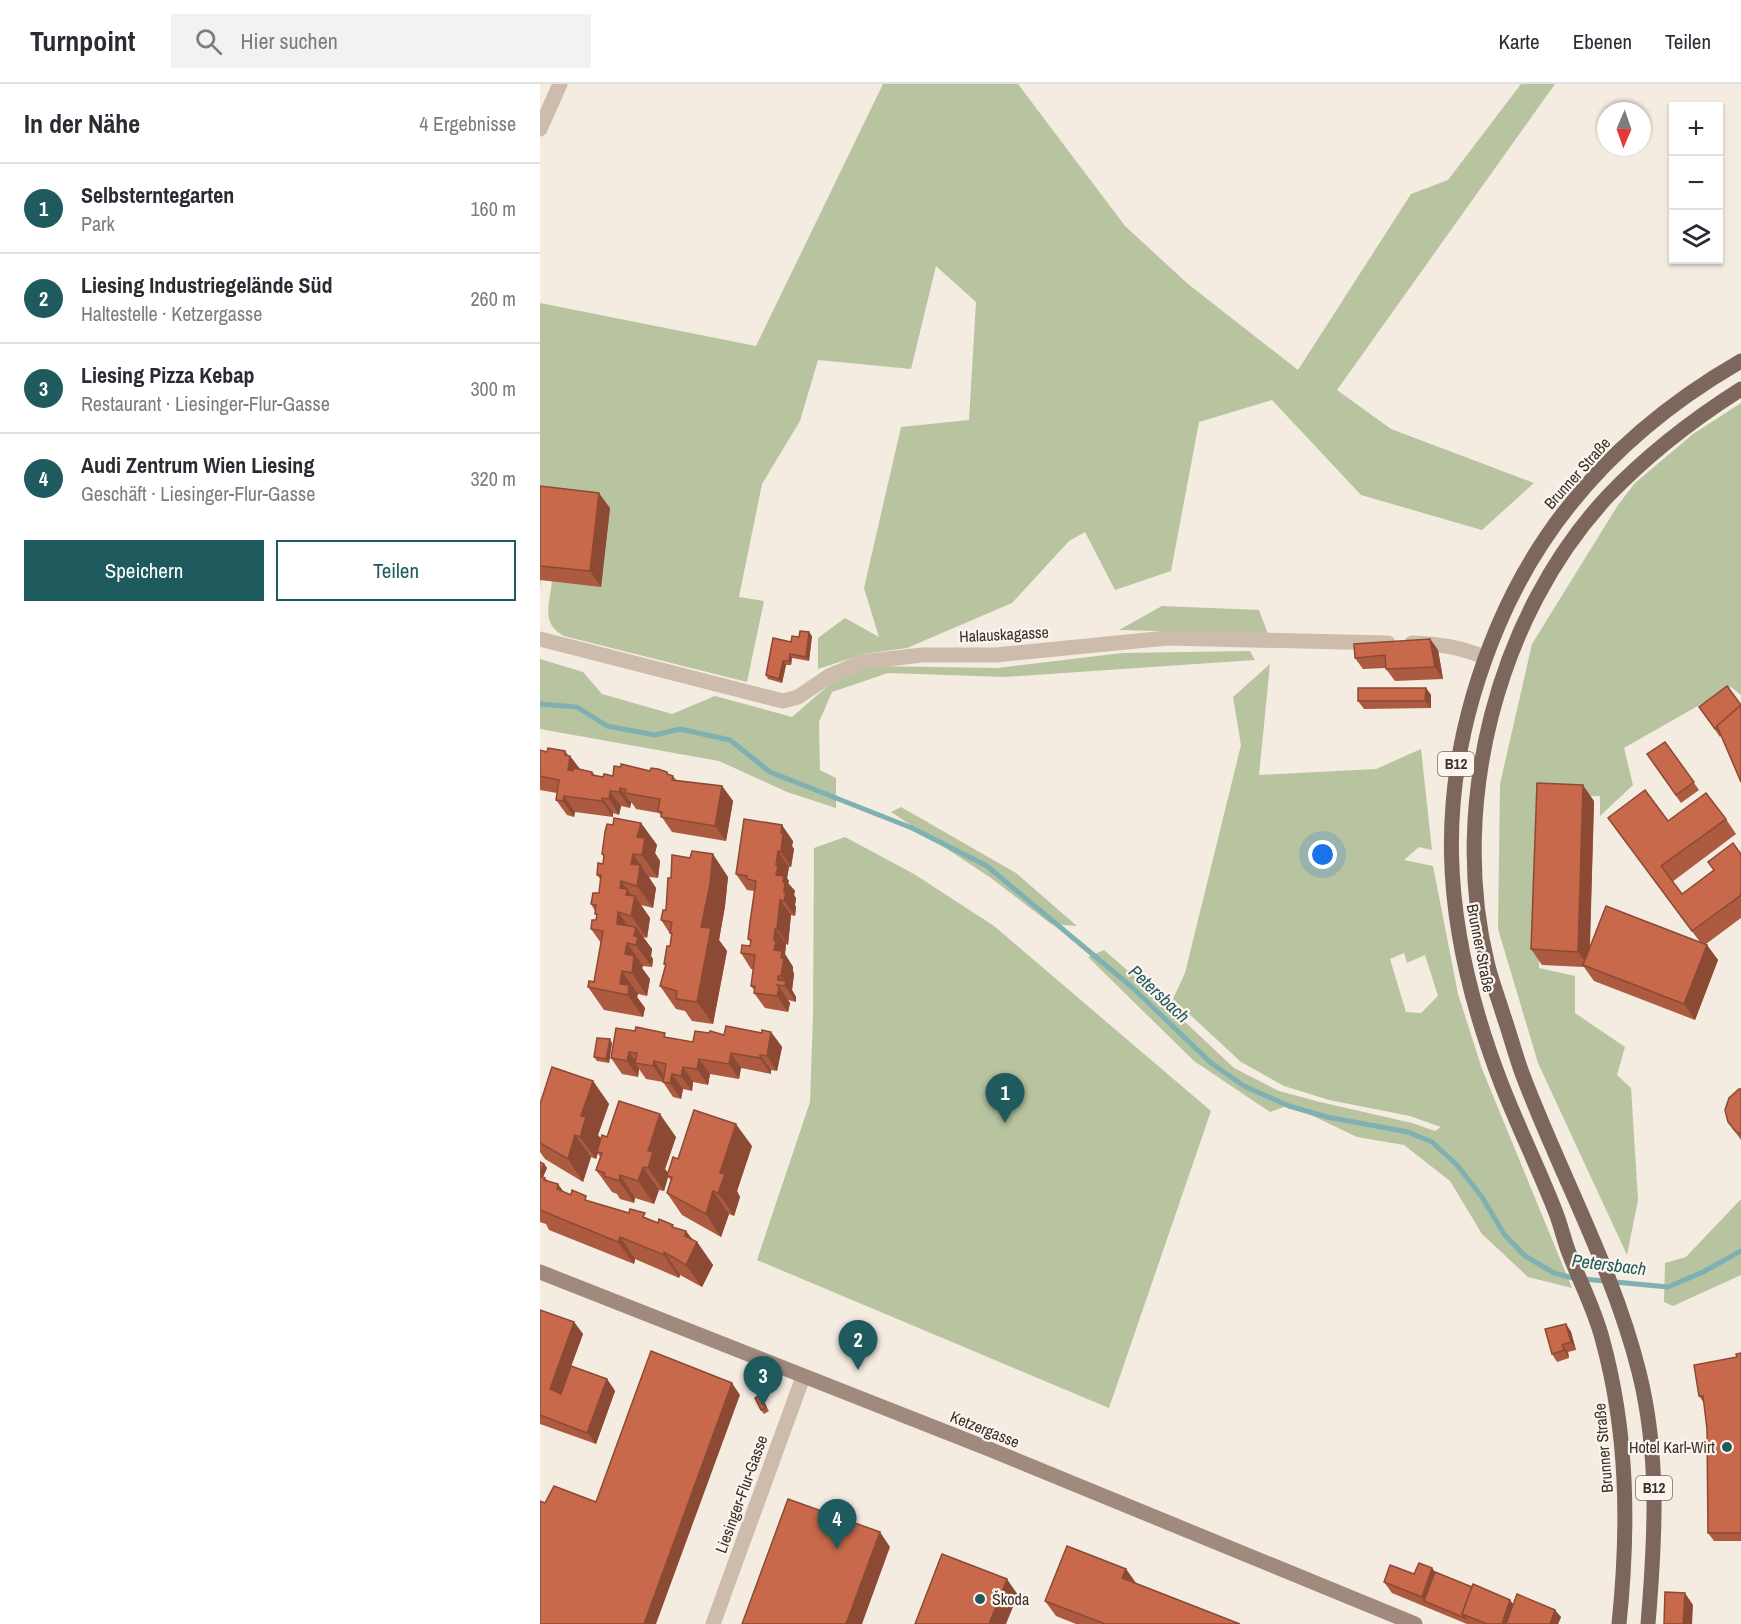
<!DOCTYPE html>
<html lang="de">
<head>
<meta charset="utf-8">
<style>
  body { margin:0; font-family:"Archivo Narrow",sans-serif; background:#f2f2f3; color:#2b2b33 }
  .controls { position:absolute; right:18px; top:18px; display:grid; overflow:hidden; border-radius:0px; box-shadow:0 2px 4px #0004 }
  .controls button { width:54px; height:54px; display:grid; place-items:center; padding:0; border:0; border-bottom:2px solid #e1e1e2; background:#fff; color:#2b2b33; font:30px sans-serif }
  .compass { position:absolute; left:1057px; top:18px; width:54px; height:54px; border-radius:50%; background:#fff; box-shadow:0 2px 4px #0004; rotate:182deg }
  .you { position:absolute; left:783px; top:771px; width:21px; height:21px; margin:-15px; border:4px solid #fff; border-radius:50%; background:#1a73e8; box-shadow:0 0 0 9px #1a73e833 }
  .badge { display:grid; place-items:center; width:39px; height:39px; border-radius:50%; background:#1f5a5e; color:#fff; font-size:20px; font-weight:700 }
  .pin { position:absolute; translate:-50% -50px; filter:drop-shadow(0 2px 3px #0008) }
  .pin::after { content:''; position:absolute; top:32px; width:21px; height:18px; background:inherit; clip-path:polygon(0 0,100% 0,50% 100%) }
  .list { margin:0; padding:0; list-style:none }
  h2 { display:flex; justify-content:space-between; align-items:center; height:78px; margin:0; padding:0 24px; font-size:26px }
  h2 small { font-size:20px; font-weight:400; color:#7c7c81 }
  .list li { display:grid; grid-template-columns:39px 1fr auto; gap:18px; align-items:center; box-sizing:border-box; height:90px; padding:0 24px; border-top:2px solid #e1e1e2 }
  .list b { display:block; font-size:22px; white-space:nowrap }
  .list p { margin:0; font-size:20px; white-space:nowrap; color:#7c7c81 }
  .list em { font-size:20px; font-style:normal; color:#7c7c81 }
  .actions { display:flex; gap:12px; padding:18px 24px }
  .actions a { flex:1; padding:14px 0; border:2px solid #1f5a5e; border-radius:0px; text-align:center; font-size:21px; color:#1f5a5e }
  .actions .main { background:#1f5a5e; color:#fff }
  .icon { flex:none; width:33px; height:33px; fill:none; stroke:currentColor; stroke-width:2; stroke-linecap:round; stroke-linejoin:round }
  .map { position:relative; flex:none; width:1201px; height:1540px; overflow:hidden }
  header { display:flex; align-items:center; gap:36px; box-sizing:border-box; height:84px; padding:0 30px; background:#fff; border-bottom:2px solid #e1e1e2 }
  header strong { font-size:28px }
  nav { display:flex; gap:33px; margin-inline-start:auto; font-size:21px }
  .search { width:420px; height:54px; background:#f2f2f3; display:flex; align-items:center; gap:15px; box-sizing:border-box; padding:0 21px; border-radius:0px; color:#7c7c81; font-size:22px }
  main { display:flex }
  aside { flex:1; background:#fff }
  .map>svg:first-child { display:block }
  .green { fill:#b8c4a0; fill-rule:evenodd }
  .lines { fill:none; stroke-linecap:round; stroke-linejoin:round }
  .stream { stroke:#7fb0b2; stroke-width:5 }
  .minor { stroke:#cdbbac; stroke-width:15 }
  .secondary { stroke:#a18a7d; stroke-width:15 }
  .primary { stroke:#7d675c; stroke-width:15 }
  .wall { fill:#ac5a40 }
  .shaded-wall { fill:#8c4a34 }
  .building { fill:#c8694b; stroke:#8c4a34; stroke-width:1.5 }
  .poi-dot { fill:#1f5a5e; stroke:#fbf5ee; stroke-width:2 }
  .labels { text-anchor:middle; stroke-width:4.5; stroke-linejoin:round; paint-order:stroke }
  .shield { fill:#fbf5ee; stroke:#756b66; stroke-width:1.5 }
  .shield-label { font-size:15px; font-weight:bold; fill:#3b302b }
  .street-label { font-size:16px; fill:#3b302b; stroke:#fbf5ee }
  .poi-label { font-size:16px; fill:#3b302b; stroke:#fbf5ee; text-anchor:end }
  .water-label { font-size:18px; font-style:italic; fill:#1f5a5e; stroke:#fbf5ee }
</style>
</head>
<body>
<header>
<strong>Turnpoint</strong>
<div class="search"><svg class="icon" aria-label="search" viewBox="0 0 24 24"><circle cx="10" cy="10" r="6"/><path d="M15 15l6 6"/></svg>Hier suchen</div>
<nav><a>Karte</a><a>Ebenen</a><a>Teilen</a></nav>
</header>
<main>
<aside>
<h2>In der Nähe<small>4 Ergebnisse</small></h2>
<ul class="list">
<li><span class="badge">1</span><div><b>Selbsterntegarten</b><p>Park</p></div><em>160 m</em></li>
<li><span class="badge">2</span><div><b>Liesing Industriegelände Süd</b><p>Haltestelle · Ketzergasse</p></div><em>260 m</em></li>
<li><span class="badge">3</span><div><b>Liesing Pizza Kebap</b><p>Restaurant · Liesinger-Flur-Gasse</p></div><em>300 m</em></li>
<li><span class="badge">4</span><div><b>Audi Zentrum Wien Liesing</b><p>Geschäft · Liesinger-Flur-Gasse</p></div><em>320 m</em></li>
</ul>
<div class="actions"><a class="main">Speichern</a><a>Teilen</a></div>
</aside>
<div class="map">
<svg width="1201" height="1540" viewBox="0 0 1201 1540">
  <rect width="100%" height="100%" fill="#f4ebe1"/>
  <g class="green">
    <path d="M343,0H478L585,142L648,200L758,286L871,110L908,96L981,0H1015L797,306L851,345L994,399L942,446L821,411L732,316L659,338L631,487L575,506L545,448L529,457L472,519L367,564L324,570L278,585V554L305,534L339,553L324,504L361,343L429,336L436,218L396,182L371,285L278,276L260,337L222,400L199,513L224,517L207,598L24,552C0,539 10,520 12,496L1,494L0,504V219L216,262Z"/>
    <polygon points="1201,319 1201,611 1191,603 1084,664 1093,701 1060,732 1060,712 1004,712 999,884 1035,892 1035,929 1085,963 1077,991 1091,1004 1098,1116 1087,1171 998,979 958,845 960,700 992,560 1078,421 1095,399 1153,350"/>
    <polygon points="622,522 719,526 728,550 579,546"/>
    <polygon points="710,567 715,576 465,593 348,589 292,608 279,638 280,686 296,694 296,724 247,708 179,677 0,645 0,575 43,588 62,610 132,630 175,612 252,633 290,600 329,582 457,584 582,569"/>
    <path d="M730,580L719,691L836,685L881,665L892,766L879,763L864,776L893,782L918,910L942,985L1032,1204L988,1193L942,1150L910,1097L864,1061L817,1053L750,1021L730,1028L654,977L548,873L564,866L626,920L694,984L739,1007L780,1018L872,1039L895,1047L901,1043L870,1032L789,1016L744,1002L701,978L633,915L645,889L701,661L693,613ZM864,869L867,879L885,871L898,912L881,929L866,928L850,875Z"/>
    <polygon points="361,723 476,789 537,842 511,840 451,794 351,728"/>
    <polygon points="305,753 374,790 454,842 671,1027 569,1324 217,1176 270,1018 273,931 274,764"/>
    <polygon points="1201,1115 1201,1191 1133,1222 1124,1218 1125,1179 1146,1173"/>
  </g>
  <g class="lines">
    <polyline class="stream" points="0,620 37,623 67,642 115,651 140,645 190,656 230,688 372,744 447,782 593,904 671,979 704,1002 749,1022 787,1033 868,1048 892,1058 917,1081 942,1113 964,1150 985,1172 1014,1189 1033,1194 1128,1203 1163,1188 1201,1167"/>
    <g class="minor">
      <polyline points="0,45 20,0"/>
      <polyline points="0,555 243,617 258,613 289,592 322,578 382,571 456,571 627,554 848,559"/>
      <path d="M872,559C901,560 918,563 945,573"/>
      <polyline points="173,1540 263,1293"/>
    </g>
    <polyline class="secondary" points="0,1188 449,1365 875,1540"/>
    <g class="primary">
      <path d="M1079,1540C1089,1443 1088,1348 1062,1254C1054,1224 1040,1198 1029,1169C1024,1156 1021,1142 1016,1129C999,1085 978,1043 961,999C900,840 891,701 958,542C1007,426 1093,339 1201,277"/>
      <path d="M1108,1540C1115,1455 1120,1372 1099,1288C1073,1184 1020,1090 982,989C975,970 970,950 963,930C958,913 951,896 947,878C909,721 957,531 1068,412C1108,370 1152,336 1201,305"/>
    </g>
  </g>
  <g class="wall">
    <polygon points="0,402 70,424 61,503 0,496"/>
    <polygon points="272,552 269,577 252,574 251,581 246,581 242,599 228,595 226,591 251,558 259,553"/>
    <polygon points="890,555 898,566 903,595 855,597 846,585 846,584 823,585 815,574"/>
    <polygon points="886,604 891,611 891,624 824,625 818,617"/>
    <polygon points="1201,621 1180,653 1159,623"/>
    <polygon points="1125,658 1159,706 1141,719 1107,670"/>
    <polygon points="0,666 7,668 30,672 40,685 52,688 55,691 63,693 110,687 127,688 129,691 133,692 137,697 182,702 193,717 186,757 132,748 119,729 96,725 92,719 91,719 90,724 81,722 79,731 73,729 73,733 35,728 34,733 27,731 16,716 17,709 0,706"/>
    <polygon points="1054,717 1050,864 1160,858 1068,734 1128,737 1186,735 1196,750 1132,798 1142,810 1201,770 1201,834 1166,860 1178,876 1155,936 1054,897 1044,883 1002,881 991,865"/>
    <polygon points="101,739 117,761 115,769 120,777 118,794 109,793 116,804 113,824 101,821 110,834 107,854 103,853 112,865 111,872 113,875 112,883 103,882 102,884 110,895 107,912 98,910 97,913 105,924 103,933 64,926 48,903 54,898 61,859 51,845 56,836 57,832 55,830 55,827 51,820 59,809 61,796 57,791 63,780 64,773 62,770 73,741"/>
    <polygon points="253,757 252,762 254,765 251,783 249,783 247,794 249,797 248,799 255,807 254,811 256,814 255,821 256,823 255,832 251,831 248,861 246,860 245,870 253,883 253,887 254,890 252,906 256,913 256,918 248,916 250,919 248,928 225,924 214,909 214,906 211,902 213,885 211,885 201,869 210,862 211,859 208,855 214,807 207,806 196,790"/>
    <polygon points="188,793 185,822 179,856 187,867 173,940 152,937 145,927 136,925 120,902 126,883 124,880 130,862 131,851 121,836 126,826"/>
    <polygon points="95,947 153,958 184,951 231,948 242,963 237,987 231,986 231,990 201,984 199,995 170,990 168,1001 153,998 152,1007 143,1005 141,1015 133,1013 123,998 106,995 99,985 98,993 82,990 71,974"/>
    <polygon points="72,959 69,979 57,977 54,973"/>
    <polygon points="53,997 69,1020 58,1051 61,1055 67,1053 136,1053 125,1085 128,1089 138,1075 212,1062 197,1107 200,1113 194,1132 189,1130 181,1153 142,1131 127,1109 131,1096 128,1093 124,1107 119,1106 114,1120 95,1114 94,1119 80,1115 77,1110 72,1108 56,1086 60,1073 58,1069 56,1075 51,1073 43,1098 5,1075 0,1068 0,1020"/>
    <polygon points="1201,1005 1201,1056 1188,1038"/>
    <polygon points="0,1078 4,1080 7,1084 3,1093 24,1108 50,1118 135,1144 157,1158 173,1181 162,1203 140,1191 139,1194 95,1175 94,1180 9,1146 6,1140 0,1138"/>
    <polygon points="0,1226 34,1238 43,1250 21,1310 67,1295 75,1307 56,1360 0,1340"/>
    <polygon points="1026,1240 1031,1248 1036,1266 1028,1268 1029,1274 1017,1278 1012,1270"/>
    <polygon points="1201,1269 1201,1457 1174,1457 1168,1449 1167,1345 1164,1319 1159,1312"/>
    <polygon points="220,1311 229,1327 224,1330 221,1326"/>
    <polygon points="892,1484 895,1488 932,1503 970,1516 973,1520 1021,1533 1018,1540 927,1540 852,1509 844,1498 874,1490"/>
    <polygon points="586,1485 596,1499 700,1540 536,1540 516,1532 505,1517"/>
  </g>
  <g class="shaded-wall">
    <polygon points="59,409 70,424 61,503 50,487"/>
    <polygon points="269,548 272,552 269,577 266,573"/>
    <polygon points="890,555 898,566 903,595 895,583"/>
    <polygon points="250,570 252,574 251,581 249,577"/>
    <polygon points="243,577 246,581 242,599 239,595"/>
    <polygon points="886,604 891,611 891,624 885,617"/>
    <polygon points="25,667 30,674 30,672 41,687 28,686 25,671"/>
    <polygon points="1043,701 1054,717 1049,883 1038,868"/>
    <polygon points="182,702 193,717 186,757 175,742"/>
    <polygon points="80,704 91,719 90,724 79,708"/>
    <polygon points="70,707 81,722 79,731 69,715"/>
    <polygon points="24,712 35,728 34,733 23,717"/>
    <polygon points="62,714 73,729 73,733 62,717"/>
    <polygon points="101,739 117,761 115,769 120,777 118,794 102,771 97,753"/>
    <polygon points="242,741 253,757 252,762 254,765 251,783 241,768"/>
    <polygon points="238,767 249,783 247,794 249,797 248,799 255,807 254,811 256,814 255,821 256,823 255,832 244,817 236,791 236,781"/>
    <polygon points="93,770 116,804 113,824 97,802 91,780"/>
    <polygon points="173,770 188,793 185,822 179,856 187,867 173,940 157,918 161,843"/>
    <polygon points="81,797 94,815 95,812 110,834 107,854 91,832 80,804"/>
    <polygon points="240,816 251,831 248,861 237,845"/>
    <polygon points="78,828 94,850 77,840"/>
    <polygon points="96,843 112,865 111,872 113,875 112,883 96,861 94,852"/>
    <polygon points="235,845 246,860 245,870 253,883 253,887 254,890 252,906 256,913 256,918 245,902 238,896 238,892 245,901 245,898 241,892 234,866 234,856"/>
    <polygon points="87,859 103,882 102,884 110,895 107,912 92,889 85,870"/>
    <polygon points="1167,861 1178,876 1155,936 1144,920"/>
    <polygon points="82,887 98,910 97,913 105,924 103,933 80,900"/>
    <polygon points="239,903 250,919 248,928 237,912"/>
    <polygon points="231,948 242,963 237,987 227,972"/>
    <polygon points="70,955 72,959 69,979 66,975"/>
    <polygon points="89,968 97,979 95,979 99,985 98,993 87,977"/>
    <polygon points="191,969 201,984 199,995 189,980"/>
    <polygon points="220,971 231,986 231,990 220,974"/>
    <polygon points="159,975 170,990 168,1001 157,985"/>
    <polygon points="114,977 125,993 124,998 113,982"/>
    <polygon points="143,983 153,998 152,1007 141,992"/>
    <polygon points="132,990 143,1005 141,1015 130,999"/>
    <polygon points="53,997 69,1020 58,1051 62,1056 56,1075 40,1053 41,1032"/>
    <polygon points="120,1030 136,1053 125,1085 129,1090 124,1107 108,1084 108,1067"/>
    <polygon points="196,1040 212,1062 197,1107 200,1113 194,1132 178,1109 180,1089"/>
    <polygon points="35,1051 51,1073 43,1098 28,1075"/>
    <polygon points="4,1080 7,1084 0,1099 0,1089"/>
    <polygon points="103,1083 119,1106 114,1120 98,1097"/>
    <polygon points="80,1091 95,1114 94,1119 79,1097"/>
    <polygon points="18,1100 34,1122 17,1105"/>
    <polygon points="173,1107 189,1130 181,1153 166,1130"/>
    <polygon points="146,1147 156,1160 157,1158 173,1181 162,1203 146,1181 145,1152"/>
    <polygon points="80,1153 95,1175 94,1180 78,1158"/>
    <polygon points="124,1168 140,1191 139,1194 124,1171"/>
    <polygon points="34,1238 43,1250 18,1317 10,1305"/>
    <polygon points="1026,1240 1031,1248 1036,1266 1031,1258"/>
    <polygon points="1022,1261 1028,1268 1029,1274 1024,1266"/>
    <polygon points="67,1295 75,1307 56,1360 47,1349"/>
    <polygon points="192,1299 200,1311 116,1540 104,1540"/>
    <polygon points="340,1448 350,1463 322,1540 306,1540"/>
    <polygon points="892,1484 900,1495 884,1517 882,1513"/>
    <polygon points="586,1485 597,1501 582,1494"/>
    <polygon points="467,1495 478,1511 466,1540 449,1540"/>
    <polygon points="1145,1509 1153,1521 1152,1540 1143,1540"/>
    <polygon points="970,1516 978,1527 974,1540 962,1540"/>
    <polygon points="1015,1526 1021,1533 1018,1540 1010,1540"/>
  </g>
  <g class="building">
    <polygon points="0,402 59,409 50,487 0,482"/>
    <polygon points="260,547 269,548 266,573 250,570 249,577 243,577 239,595 226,591 233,554 251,558 252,552 259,553"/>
    <polygon points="890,555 895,583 846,585 845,571 815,574 814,560"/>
    <polygon points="1187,602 1201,621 1175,645 1159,623"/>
    <polygon points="818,604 886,604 885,617 818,617"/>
    <polygon points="1201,621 1201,698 1177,642"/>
    <polygon points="1125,658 1154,698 1136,711 1107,670"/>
    <polygon points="8,664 25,667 25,671 30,672 28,686 33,687 34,684 52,688 52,691 63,693 64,690 73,692 74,682 81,683 81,680 110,687 111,684 118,685 127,688 127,690 133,692 132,696 182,702 175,742 121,733 122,728 118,727 120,715 85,709 86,705 80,704 79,708 70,707 69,715 62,714 62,717 24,712 23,717 16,716 19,696 0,692 0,666 7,668"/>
    <polygon points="997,699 1043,701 1038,868 991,865"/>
    <polygon points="1105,706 1128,737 1166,709 1186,735 1121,782 1142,810 1174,786 1168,778 1193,759 1201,770 1201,811 1152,847 1068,734"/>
    <polygon points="74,734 101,739 97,753 105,754 102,771 93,770 91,780 100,781 97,802 81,797 80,804 87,805 86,811 95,812 91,832 78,828 77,840 96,843 94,852 98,853 96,861 87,859 85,870 94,872 92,889 82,887 80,900 89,901 88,911 48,903 49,897 54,898 63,847 51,845 52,836 56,836 57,830 55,830 56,821 51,820 53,809 59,809 61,791 57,791 58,779 63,780 64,771 62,770 65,748 67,740 73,741"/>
    <polygon points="204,735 242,741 241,749 243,749 241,768 238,767 236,781 238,781 236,791 244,792 243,798 245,799 244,808 246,808 244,817 240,816 237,845 235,845 234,856 236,857 234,866 242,867 241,874 244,874 241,892 238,892 238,896 246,897 245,902 237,901 239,903 237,912 214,909 215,902 211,902 215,871 201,869 202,861 210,862 211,856 208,855 210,838 216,797 207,795 207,792 196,790"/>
    <polygon points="152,767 173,770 170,800 161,843 171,844 157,918 136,915 137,907 120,902 126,880 124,880 127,862 130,862 132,849 130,849 132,838 121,836 123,826 126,826 128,794 131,794 132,771 150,774"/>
    <polygon points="1066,822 1167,861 1144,920 1043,881"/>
    <polygon points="186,942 222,949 222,946 231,948 227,972 220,971 220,974 191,969 189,980 159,975 157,985 143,983 141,992 132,990 130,999 123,998 126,980 114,977 113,982 95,979 97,969 89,968 87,977 71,974 76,944 95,947 96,943 125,949 124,953 153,958 155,947 169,949 170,947 184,951"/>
    <polygon points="57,954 70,955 66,975 54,973"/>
    <polygon points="12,983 53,997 41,1032 46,1033 40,1053 35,1051 28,1075 0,1059 0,1020"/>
    <polygon points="1199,1005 1201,1005 1201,1050 1196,1048 1188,1038 1185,1026 1189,1014"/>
    <polygon points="79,1017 120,1030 108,1067 113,1068 108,1084 103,1083 98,1097 80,1091 79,1097 64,1092 65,1089 56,1086 62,1069 57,1068 62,1051 67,1053"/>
    <polygon points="154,1026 196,1040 180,1089 185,1090 178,1109 173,1107 166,1130 127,1109 132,1093 127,1092 133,1073 138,1075"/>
    <polygon points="0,1078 4,1080 0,1089"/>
    <polygon points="0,1092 5,1094 4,1096 18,1100 17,1105 31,1111 32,1106 46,1112 45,1116 89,1129 90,1125 105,1129 103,1133 118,1139 119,1135 133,1141 132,1143 146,1147 145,1152 157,1158 146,1181 124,1168 124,1171 80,1153 78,1158 0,1126"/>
    <polygon points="0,1226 34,1238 10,1305 21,1310 31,1282 67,1295 47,1349 0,1331"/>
    <polygon points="1026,1240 1031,1258 1022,1261 1024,1266 1012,1270 1005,1245"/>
    <polygon points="111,1267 192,1299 104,1540 0,1540 0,1417 5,1419 14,1402 56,1418"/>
    <polygon points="1201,1269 1201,1449 1168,1449 1167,1345 1163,1312 1159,1312 1154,1281 1197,1273 1196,1270"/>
    <polygon points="220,1311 226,1323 221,1326 215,1314"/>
    <polygon points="248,1415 340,1448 306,1540 202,1540"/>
    <polygon points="527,1462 586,1485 582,1494 700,1540 562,1540 563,1539 505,1517"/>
    <polygon points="402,1470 467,1495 449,1540 375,1540"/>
    <polygon points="879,1479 892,1484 882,1513 844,1498 850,1481 874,1490"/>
    <polygon points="895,1488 932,1503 922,1530 925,1534 884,1517"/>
    <polygon points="933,1500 970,1516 962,1540 947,1540 922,1530"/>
    <polygon points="1125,1508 1145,1509 1143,1540 1124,1540"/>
    <polygon points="977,1510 1015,1526 1010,1540 966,1540"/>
  </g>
  <g class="poi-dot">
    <circle cx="1187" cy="1363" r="6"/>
    <circle cx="440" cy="1515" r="6"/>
  </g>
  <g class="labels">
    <g class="shield">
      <rect x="898" y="668" width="36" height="24" rx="4.5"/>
      <rect x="1096" y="1392" width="36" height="24" rx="4.5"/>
    </g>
    <g class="shield-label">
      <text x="916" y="685">B12</text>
      <text x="1114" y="1409">B12</text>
    </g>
    <g class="street-label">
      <text transform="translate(1037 389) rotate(-48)" y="6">Brunner Straße</text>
      <text transform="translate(464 550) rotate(-3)" y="6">Halauskagasse</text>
      <text transform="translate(941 864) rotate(79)" y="6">Brunner Straße</text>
      <text transform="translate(445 1345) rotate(22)" y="6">Ketzergasse</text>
      <text transform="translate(1063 1364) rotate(-95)" y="6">Brunner Straße</text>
      <text transform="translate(201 1410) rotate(-70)" y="6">Liesinger-Flur-Gasse</text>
    </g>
    <g class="poi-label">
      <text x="1175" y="1369">Hotel Karl-Wirt</text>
      <text x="452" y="1521" text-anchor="start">Škoda</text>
    </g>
    <g class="water-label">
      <text transform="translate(619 910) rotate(43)" y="6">Petersbach</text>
      <text transform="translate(1069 1181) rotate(7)" y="6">Petersbach</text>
    </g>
  </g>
</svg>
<div class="controls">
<button>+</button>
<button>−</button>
<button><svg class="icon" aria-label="layers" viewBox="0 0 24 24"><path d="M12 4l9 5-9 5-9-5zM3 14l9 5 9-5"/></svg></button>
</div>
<svg class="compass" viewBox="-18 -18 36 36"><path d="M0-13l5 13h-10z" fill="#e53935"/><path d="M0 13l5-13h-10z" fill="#7c7c81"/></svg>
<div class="you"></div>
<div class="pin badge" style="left:465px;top:1039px">1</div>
<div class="pin badge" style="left:318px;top:1286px">2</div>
<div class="pin badge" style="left:223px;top:1322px">3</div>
<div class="pin badge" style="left:297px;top:1465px">4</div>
</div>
</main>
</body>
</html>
